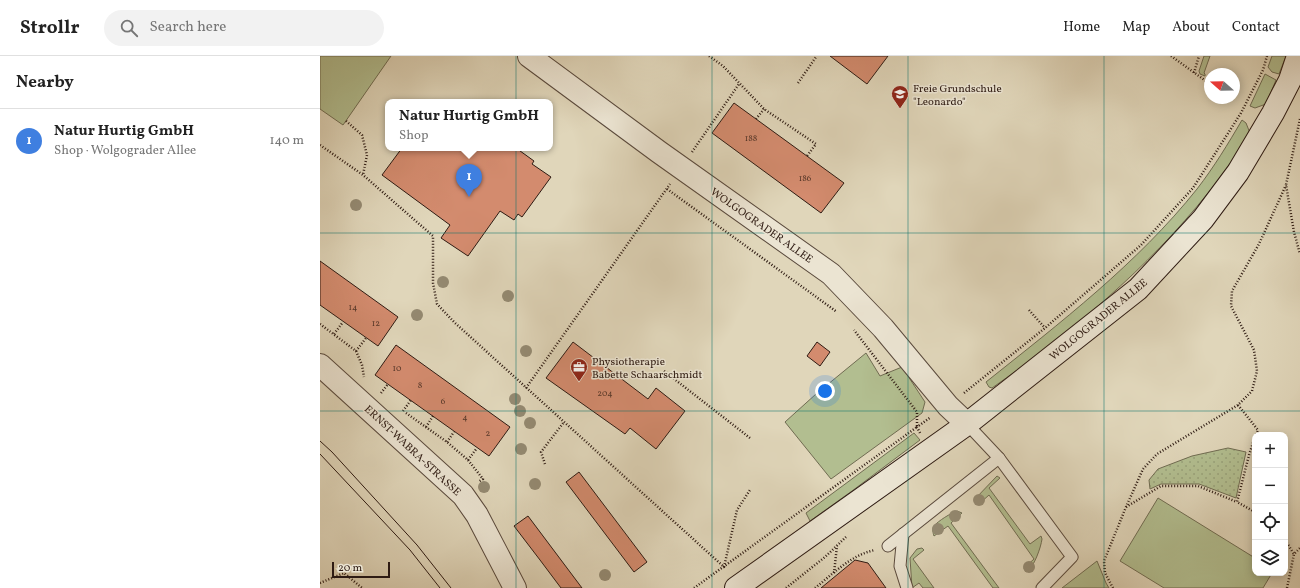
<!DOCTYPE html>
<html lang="en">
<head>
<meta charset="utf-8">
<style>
  body { margin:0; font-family:Vollkorn,serif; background:#f2f2f2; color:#222 }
  .controls { position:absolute; right:12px; bottom:12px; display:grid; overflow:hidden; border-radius:8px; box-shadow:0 2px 10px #0003 }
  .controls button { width:36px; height:36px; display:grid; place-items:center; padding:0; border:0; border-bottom:1px solid #e0e0e0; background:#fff; color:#222; font:20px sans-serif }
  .compass { position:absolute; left:884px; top:12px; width:36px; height:36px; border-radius:50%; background:#fff; box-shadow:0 2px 10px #0003; rotate:290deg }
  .scale { position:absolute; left:12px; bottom:10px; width:58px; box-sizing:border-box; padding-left:4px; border:2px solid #2e1b13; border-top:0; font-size:11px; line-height:14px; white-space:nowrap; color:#2e1b13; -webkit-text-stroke:3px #ebe4d2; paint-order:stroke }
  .you { position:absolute; left:505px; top:335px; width:14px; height:14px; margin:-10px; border:3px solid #fff; border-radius:50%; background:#1a73e8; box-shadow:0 0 0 6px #1a73e833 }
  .badge { display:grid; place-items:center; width:26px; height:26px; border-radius:50%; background:#ea580c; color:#fff; font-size:13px; font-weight:700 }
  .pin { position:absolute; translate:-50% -33px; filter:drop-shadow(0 1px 2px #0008) }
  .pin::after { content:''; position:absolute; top:21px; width:14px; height:12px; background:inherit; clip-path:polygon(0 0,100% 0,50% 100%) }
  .popup { position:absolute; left:65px; top:43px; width:168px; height:52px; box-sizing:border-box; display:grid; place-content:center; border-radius:8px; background:#fff; filter:drop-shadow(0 1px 3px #0005); font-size:13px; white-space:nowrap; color:#767676 }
  .popup b { font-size:15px; color:#222 }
  .popup::after { content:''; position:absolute; left:50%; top:100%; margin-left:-8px; border:8px solid transparent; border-top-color:#fff }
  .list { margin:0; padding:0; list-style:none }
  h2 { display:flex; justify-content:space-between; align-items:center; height:52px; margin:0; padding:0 16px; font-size:17px }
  h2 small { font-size:13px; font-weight:400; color:#767676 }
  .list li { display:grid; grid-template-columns:26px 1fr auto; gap:12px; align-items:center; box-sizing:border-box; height:64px; padding:0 16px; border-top:1px solid #e0e0e0 }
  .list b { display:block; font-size:15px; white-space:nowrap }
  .list p { margin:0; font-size:13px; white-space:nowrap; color:#767676 }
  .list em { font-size:13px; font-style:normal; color:#767676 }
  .icon { flex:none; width:22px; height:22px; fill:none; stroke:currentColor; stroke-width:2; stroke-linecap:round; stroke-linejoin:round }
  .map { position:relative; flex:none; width:980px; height:532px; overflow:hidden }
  header { display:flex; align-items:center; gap:24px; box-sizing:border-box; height:56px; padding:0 20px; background:#fff; border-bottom:1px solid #e0e0e0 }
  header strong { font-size:19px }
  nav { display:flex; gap:22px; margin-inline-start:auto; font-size:14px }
  .search { width:280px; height:36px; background:#f2f2f2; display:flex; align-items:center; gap:10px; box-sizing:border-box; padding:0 14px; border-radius:22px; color:#767676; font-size:15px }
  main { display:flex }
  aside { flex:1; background:#fff }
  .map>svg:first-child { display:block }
  .green { fill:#b2be90; stroke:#706c52 }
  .park { fill:url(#park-dots); stroke:#706c52 }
  .building { fill:#d38b6e; stroke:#2e1b13 }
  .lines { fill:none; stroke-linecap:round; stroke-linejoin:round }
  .service-casing { stroke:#5a4a3d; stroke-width:13 }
  .minor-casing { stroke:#5a4a3d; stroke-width:24 }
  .secondary-casing { stroke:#2e1b13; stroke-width:24 }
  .path { stroke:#2e1b13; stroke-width:2.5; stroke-dasharray:1 2; stroke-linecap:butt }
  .service { stroke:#ebe4d2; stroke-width:11 }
  .minor { stroke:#ebe4d2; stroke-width:22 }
  .secondary { stroke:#ebe4d2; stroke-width:22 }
  .tram { stroke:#2e1b13; stroke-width:1 }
  .tree { fill:#948a72 }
  .grid { fill:none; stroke:#0f766e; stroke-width:1; stroke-opacity:0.55 }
  .labels { text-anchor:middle; stroke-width:3; stroke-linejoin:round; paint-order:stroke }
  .number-label { font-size:9px; fill:#57372a }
  .poi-label { font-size:11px; fill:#2e1b13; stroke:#ebe4d2; text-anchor:start }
  .street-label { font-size:11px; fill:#2e1b13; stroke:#ebe4d2 }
</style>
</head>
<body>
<header>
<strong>Strollr</strong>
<div class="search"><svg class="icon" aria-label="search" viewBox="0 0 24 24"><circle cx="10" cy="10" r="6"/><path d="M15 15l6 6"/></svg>Search here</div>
<nav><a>Home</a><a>Map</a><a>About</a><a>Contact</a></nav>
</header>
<main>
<aside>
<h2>Nearby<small></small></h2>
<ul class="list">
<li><span class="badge" style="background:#3f7fe0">1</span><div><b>Natur Hurtig GmbH</b><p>Shop · Wolgograder Allee</p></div><em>140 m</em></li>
</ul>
</aside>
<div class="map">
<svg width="980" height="532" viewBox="0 0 980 532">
  <defs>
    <pattern id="park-dots" width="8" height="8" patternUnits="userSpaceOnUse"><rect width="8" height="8" fill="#b2be90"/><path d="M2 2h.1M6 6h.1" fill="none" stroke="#99a37b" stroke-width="1.8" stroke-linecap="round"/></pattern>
  </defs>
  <rect width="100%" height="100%" fill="#e0d6ba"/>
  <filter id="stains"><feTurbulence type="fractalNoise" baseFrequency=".005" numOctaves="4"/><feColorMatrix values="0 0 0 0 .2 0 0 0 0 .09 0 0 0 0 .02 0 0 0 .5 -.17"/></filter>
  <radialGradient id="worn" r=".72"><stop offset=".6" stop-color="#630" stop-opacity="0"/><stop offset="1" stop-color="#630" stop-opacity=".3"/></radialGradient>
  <g class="green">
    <polygon points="0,0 71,0 23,69 0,53"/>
    <polygon points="884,0 890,0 884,17 885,18 885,20 880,18 879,15"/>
    <polygon points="952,0 966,0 959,18 952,16 948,11"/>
    <polygon points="945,18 956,24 946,48 935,52 930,50"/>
    <path d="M922,64L926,67L930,77C917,97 904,118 888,137C828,212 751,277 672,332L669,331L666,326C740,267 818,207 877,133C894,111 908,88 922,64Z"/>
    <polygon points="546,297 560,320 582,311 605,346 602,357 511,423 465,366 496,338"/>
    <polygon points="594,377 600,384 532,435 490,465 486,457"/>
    <path d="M677,420L680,422L669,432L710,488L721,480L722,483C721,491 714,512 706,516L704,512L714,503L669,439L659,448L655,443Z"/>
    <polygon points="838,442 935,502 935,517 952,517 943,532 844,532 800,505"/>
    <path d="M637,455L642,457L631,467L679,532H673L628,470L614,480C613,477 612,473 614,470C618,465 631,457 637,455Z"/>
    <polygon points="602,492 604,494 593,503 614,532 603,532 599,527 592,532 590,502 597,493"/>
    <polygon points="777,505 786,527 789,532 742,532"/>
  </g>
  <polygon class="park" points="908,392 926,396 916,442 879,428 841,428 830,433 829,424 838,413 872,400"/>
  <g class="building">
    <polygon points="510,0 568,0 547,28"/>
    <polygon points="414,47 524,127 501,157 392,77"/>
    <polygon points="82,92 196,92 214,105 212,108 231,121 202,161 198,158 194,164 180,155 148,200 121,182 130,169 62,119"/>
    <polygon points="0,205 78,261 58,290 0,249"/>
    <polygon points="253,286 328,343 336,332 365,355 336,393 310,372 305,378 226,322"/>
    <polygon points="497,286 510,296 500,310 487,300"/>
    <polygon points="76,289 190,371 169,400 55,319"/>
    <polygon points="259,416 327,506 314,516 246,426"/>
    <polygon points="208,460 262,532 241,532 220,504 194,470"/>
    <polygon points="535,504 548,507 566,532 501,532"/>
  </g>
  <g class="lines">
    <defs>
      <g id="service">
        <polyline points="647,368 679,402 752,501 722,532"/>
        <polyline points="583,478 580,510 587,532"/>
        <polyline points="568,490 679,402"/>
      </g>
      <g id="minor">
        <polyline points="209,0 339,96 511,218 563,272 628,350 647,368"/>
        <polyline points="0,309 143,439 157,459 195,532"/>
      </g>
      <polyline id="secondary" points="416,532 647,368 818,233 883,163 918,116 953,57 970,24 978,0"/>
    </defs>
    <use href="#service" class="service-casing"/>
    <use href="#minor" class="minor-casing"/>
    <use href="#secondary" class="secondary-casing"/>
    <g class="path">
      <polyline points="389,0 403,10 444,53 496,88 487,100"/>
      <polyline points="851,0 890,28"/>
      <polyline points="874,17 879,0"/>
      <polyline points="478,27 496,1"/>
      <polyline points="897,42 897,43"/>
      <polyline points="436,63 444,53"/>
      <polyline points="980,63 966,129 974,176 980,198"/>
      <polyline points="26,65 42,79 47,99 43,119"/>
      <polyline points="0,89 43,119 113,180 113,227 117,248 134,266 404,511 417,454 430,434"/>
      <polyline points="372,96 419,28"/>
      <polyline points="347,133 517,256"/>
      <polyline points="709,254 725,272"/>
      <polyline points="0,268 36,295 42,309 44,321"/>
      <polyline points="14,278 23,266"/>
      <polyline points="36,295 46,282"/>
      <polyline points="344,315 430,382"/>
      <polyline points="206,332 350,128"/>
      <polyline points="61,337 68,328"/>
      <polyline points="644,337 725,272 821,189 873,132 921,57 943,14 947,0"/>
      <polyline points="918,349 938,374 936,379"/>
      <polyline points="83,355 91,344"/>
      <polyline points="86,357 127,386 148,404 163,423 158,426"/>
      <polyline points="106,371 113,360"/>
      <polyline points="600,377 597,371 611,361"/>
      <polyline points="935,381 929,399 917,446 935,456"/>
      <polyline points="127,386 134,376"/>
      <polyline points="148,404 157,392"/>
      <polyline points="225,408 221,396 244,366"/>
      <polyline points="806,451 841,430 878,430 917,446"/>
      <polyline points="965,484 974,498"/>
      <polyline points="514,517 517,490"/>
      <polyline points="0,527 24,517 42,532"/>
      <polyline points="374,532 597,371 597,356 534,274"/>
      <polyline points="466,532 505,501 526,481"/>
      <path d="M495,532C514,517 531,499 555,494"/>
      <polyline points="793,532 785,517 784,505 806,451 823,413 837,398 918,349 932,335 937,315 934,294 911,250 912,235 939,188 966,129"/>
      <polyline points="967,532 974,498 980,492"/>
    </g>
    <use href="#service" class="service"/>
    <use href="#minor" class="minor"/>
    <use href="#secondary" class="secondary"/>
    <g class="tram">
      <polyline points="0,385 12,396 97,489 131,532"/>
      <polyline points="0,398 90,494 120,532"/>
    </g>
  </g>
  <g class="tree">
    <circle cx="36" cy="149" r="6"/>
    <circle cx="123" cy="226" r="6"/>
    <circle cx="188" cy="240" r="6"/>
    <circle cx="97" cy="259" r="6"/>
    <circle cx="206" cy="295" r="6"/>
    <circle cx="195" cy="343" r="6"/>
    <circle cx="200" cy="355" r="6"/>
    <circle cx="210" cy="367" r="6"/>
    <circle cx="201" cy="393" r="6"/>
    <circle cx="215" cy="428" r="6"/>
    <circle cx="164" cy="431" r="6"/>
    <circle cx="659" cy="444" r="6"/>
    <circle cx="635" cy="460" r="6"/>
    <circle cx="618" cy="473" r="6"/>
    <circle cx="709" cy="511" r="6"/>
    <circle cx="285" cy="519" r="6"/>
  </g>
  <path class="grid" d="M196,0V532M392,0V532M588,0V532M784,0V532M0,177H980M0,355H980"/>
  <defs>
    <symbol id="school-pin" viewBox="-11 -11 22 30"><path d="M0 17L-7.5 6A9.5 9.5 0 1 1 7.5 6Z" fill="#8f2418" stroke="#ebe4d2"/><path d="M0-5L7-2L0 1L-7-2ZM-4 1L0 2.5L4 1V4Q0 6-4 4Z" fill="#fff"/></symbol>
    <symbol id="office-pin" viewBox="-11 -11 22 30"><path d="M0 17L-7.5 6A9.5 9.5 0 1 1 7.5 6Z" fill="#8f2418" stroke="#ebe4d2"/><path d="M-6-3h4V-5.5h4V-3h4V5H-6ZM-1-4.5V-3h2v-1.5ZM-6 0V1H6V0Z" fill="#fff"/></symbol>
  </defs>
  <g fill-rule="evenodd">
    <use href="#school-pin" x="570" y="28" width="20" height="27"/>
    <use href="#office-pin" x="249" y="301" width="20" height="27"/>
  </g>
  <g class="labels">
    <g class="number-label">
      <text x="431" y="85">188</text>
      <text x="485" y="125">186</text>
      <text x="33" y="254">14</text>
      <text x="56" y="270">12</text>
      <text x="77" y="315">10</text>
      <text x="100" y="332">8</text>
      <text x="285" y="340">204</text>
      <text x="123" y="348">6</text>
      <text x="145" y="364">4</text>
      <text x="168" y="380">2</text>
    </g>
    <g class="poi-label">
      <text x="593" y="36">Freie Grundschule<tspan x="593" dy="13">"Leonardo"</tspan></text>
      <text x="272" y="309">Physiotherapie<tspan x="272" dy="13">Babette Schaarschmidt</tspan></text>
    </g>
    <g class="street-label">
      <text transform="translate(442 169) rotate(35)" y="4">WOLGOGRADER ALLEE</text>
      <text transform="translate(778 263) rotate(-39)" y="4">WOLGOGRADER ALLEE</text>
      <text transform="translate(93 394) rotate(43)" y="4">ERNST-WABRA-STRASSE</text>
    </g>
  </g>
  <rect width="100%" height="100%" filter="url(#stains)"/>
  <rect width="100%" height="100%" fill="url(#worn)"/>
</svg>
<div class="controls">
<button>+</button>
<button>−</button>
<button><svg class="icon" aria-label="locate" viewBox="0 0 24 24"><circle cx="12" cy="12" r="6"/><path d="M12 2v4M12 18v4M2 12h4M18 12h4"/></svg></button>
<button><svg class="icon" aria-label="layers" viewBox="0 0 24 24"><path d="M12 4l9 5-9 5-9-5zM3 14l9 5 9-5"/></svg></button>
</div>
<svg class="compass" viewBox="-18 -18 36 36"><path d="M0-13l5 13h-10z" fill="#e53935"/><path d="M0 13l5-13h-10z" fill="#767676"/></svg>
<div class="scale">20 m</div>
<div class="you"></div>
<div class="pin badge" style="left:149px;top:141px;background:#3f7fe0">1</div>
<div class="popup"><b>Natur Hurtig GmbH</b>Shop</div>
</div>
</main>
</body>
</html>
